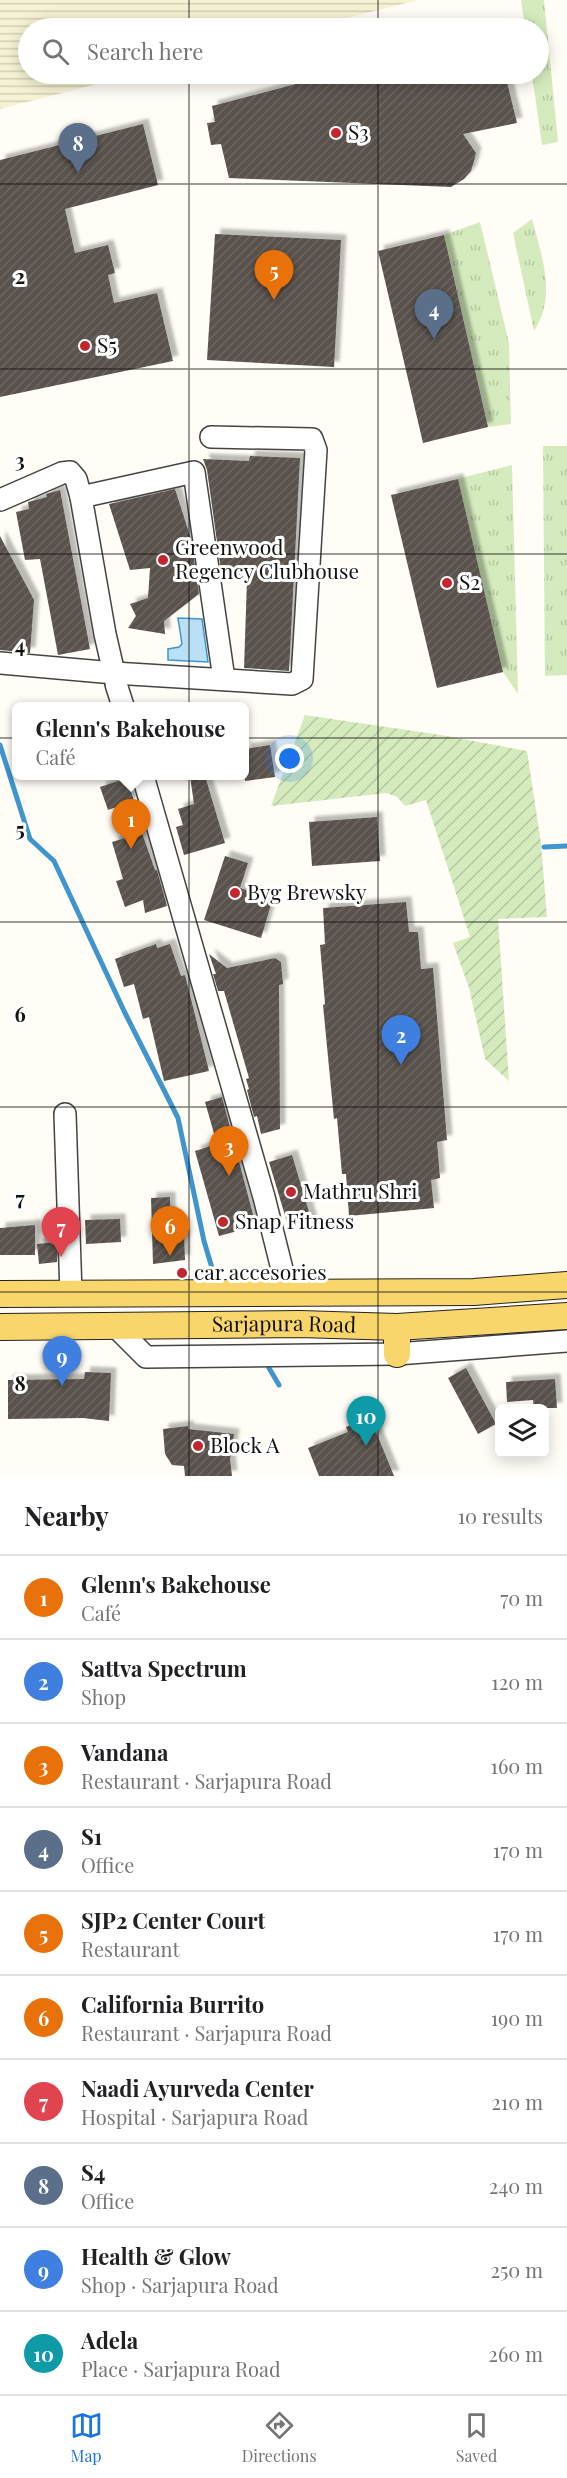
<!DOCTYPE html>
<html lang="en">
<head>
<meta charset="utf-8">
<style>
  body { margin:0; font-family:"Playfair Display",serif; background:#f6f6f6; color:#202124 }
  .controls { position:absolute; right:18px; bottom:18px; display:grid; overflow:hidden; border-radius:9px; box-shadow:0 3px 15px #0003 }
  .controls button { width:54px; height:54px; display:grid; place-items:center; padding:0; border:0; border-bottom:2px solid #e0e0e0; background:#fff; color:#202124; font:30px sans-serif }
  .you { position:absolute; left:290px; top:759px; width:21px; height:21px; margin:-15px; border:4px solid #fff; border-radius:50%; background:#1a73e8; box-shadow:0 0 0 9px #1a73e833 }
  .badge { display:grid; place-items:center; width:39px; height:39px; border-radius:50%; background:#1a73e8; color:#fff; font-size:20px; font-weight:700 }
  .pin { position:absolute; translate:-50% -50px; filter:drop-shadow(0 2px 3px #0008) }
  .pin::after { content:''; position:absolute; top:32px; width:21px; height:18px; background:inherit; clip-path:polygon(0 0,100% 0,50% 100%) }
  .popup { position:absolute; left:12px; top:702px; width:237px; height:78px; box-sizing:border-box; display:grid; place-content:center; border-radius:9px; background:#fff; filter:drop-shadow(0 2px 4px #0005); font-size:20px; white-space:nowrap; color:#757577 }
  .popup b { font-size:22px; color:#202124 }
  .popup::after { content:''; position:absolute; left:50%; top:100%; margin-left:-12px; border:12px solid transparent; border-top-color:#fff }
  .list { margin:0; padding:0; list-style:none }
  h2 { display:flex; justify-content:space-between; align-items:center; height:78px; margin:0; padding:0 24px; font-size:26px }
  h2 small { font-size:20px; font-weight:400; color:#757577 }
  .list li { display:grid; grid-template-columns:39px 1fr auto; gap:18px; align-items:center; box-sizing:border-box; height:84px; padding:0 24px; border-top:2px solid #e0e0e0 }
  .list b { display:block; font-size:22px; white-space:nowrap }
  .list p { margin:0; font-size:20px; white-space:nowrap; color:#757577 }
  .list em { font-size:20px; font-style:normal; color:#757577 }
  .icon { flex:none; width:33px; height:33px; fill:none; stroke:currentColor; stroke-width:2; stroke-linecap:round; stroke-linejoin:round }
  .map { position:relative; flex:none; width:567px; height:1476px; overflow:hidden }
  .search { position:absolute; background:#fff; box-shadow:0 3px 15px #0003; left:18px; right:18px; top:18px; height:66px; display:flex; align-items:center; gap:15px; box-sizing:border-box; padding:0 21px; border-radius:33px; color:#757577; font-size:22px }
  .sheet { height:918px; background:#fff }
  nav { display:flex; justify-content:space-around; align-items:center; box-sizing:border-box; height:84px; border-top:2px solid #e0e0e0; background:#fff; font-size:16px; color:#757577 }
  nav a { display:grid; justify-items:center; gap:3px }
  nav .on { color:#1a73e8 }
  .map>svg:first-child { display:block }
  .farmland { fill:url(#farmland-rules) }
  .grass { fill:url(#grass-tufts) }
  .garden { fill:url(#garden-furrows) }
  .water { fill:#b9e0f7; stroke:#3f96cf; stroke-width:1.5 }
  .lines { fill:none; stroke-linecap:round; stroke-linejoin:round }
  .stream { stroke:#3f96cf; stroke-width:5 }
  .building { fill:url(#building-hatch); filter:url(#shadow) }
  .minor-casing { stroke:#444; stroke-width:24 }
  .major-casing { stroke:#222; stroke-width:28 }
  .minor { stroke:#fff; stroke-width:21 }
  .major { stroke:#f9d66b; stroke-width:26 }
  .grid { fill:none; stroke:#111; stroke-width:1.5; stroke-opacity:0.55 }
  .poi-dot { fill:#c4262e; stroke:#fff; stroke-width:2 }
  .labels { text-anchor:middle; stroke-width:6; stroke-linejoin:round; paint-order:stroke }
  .poi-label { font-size:21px; fill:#111; stroke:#fff; text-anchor:start }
  .street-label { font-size:21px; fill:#111; stroke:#fff }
  .grid-label { font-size:20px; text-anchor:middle; font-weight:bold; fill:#111; stroke:#fff; stroke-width:6; stroke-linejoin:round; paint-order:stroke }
</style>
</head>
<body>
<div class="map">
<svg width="567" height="1476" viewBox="0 0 567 1476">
  <defs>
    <pattern id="farmland-rules" width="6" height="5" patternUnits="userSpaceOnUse" patternTransform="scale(1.5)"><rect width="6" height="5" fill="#f6f3d4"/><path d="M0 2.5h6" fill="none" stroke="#d2cfb5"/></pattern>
    <pattern id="grass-tufts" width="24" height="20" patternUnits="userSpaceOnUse" patternTransform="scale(1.5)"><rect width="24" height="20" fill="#d5ebbd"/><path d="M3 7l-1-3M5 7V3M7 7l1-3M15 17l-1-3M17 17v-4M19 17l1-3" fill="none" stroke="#b6c8a1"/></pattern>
    <pattern id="garden-furrows" width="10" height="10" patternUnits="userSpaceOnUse" patternTransform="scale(1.5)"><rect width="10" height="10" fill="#d5ebbd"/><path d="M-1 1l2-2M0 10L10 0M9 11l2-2" fill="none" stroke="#b6c8a1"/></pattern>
    <pattern id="building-hatch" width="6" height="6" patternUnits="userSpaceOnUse" patternTransform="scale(1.5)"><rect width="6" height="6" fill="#5a524d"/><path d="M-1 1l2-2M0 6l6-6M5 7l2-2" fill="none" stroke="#6d6662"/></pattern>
    <filter id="shadow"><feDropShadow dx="5.5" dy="-5.5" stdDeviation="1.5" flood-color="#0004"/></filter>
  </defs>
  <rect width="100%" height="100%" fill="#fffdf5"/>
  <polygon class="farmland" points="0,0 418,0 308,28 28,28 28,74 136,74 0,109"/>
  <g class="grass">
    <polygon points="521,0 544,0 558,142 542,145 532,74 538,74 538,28 525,28"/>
    <path d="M532,219C542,257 557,296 534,331L513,233Z"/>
    <polygon points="480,222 509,343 511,424 488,427 444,235"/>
    <polygon points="543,446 567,446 567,675 545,676"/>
    <polygon points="512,465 518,694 503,672 457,479"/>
  </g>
  <polygon class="garden" points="305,715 441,735 527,751 541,843 547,917 498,919 509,1081 485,1059 469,988 453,943 470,937 426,800 405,806 397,797 387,793 271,806"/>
  <polygon class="water" points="178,618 202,619 208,662 168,660 168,649 179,647 182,644"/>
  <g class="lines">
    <g class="stream">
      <polyline points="0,745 30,839 54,861 125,1013 178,1118 204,1241 215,1278"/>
      <polyline points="544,847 567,846"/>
      <polyline points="269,1368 279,1385"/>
    </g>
  </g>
  <g class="building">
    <polygon points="334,74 505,74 517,123 463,134 476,153 474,161 471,171 464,179 451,187 229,178 221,144 211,145 207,123 215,122 212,106"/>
    <polygon points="143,124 158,185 65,209 75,253 108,245 115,273 108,275 114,303 157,293 173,361 0,397 0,160"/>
    <polygon points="215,234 341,240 334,367 207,360"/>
    <polygon points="444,235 488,427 423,443 378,251"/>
    <polygon points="250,456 300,458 289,671 244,668 247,580 222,578 207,470 203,459 249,461"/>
    <polygon points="458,479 503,672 437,688 391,495"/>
    <polygon points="175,489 191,539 199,594 164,621 165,634 128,628 136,616 130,604 148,598 150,568 130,570 109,504"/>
    <polygon points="60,490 90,649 58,655 40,559 25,560 16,512 29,509 28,502 47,497 46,494"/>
    <polygon points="0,536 34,600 30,653 0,650"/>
    <polygon points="270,745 275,777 245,781 245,749"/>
    <polygon points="190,776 205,776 225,843 184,855 176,827 183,825 178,809 194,804"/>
    <polygon points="127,778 134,801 108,810 100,787"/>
    <polygon points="377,817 380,861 312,866 309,822"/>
    <polygon points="142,833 155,870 157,870 167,906 145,913 143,900 125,907 116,881 123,879 112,842"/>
    <polygon points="225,856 248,863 240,888 273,898 261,938 204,920"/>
    <polygon points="406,902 409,932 418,932 421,969 433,968 447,1140 437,1142 440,1178 431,1180 434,1208 349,1216 346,1174 342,1174 337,1118 334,1119 323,1005 325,1004 320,945 325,944 323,908"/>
    <polygon points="156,944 157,948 170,944 181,976 185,975 209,1071 164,1081 149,1017 143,1019 134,984 124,987 115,959"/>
    <polygon points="209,954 227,968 275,958 281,962 283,984 279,985 280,1129 261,1134 257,1116 254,1117 247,1090 249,1089 246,1079 249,1078 224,991 218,991 213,974 216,974"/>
    <polygon points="222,1097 256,1226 219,1236 195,1151 217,1144 205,1102"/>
    <polygon points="292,1155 312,1222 289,1229 269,1162"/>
    <polygon points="170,1197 171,1235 184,1235 185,1260 153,1264 151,1198"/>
    <polygon points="120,1219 121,1242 86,1244 85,1220"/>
    <polygon points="35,1225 35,1255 0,1255 0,1228"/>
    <polygon points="57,1242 57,1262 39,1264 37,1244"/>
    <polygon points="466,1368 496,1424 478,1434 448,1378"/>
    <polygon points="85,1372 111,1373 109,1421 83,1418 8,1419 8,1380 84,1379"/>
    <polygon points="555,1379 557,1408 534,1408 533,1400 507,1402 506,1382"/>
    <polygon points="370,1417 394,1476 319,1476 308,1448 348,1432 346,1427"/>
    <polygon points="188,1426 188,1429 234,1434 230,1459 232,1476 185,1476 184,1466 172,1465 165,1454 163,1429"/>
  </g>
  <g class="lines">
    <defs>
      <g id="minor">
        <polyline points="0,500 62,473 70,472 76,479 81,497"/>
        <polyline points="0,663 114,673 292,684 302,679 316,450 312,439 211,437"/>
        <polyline points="114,673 105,634 81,497 194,472 224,679"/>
        <polyline points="116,684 123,706"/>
        <polyline points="143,776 264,1197 288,1293"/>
        <polyline points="65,1114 71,1294"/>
        <polyline points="115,1326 146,1357 397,1354 567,1341"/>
      </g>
      <g id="major">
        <polyline points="0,1294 474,1292 567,1285"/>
        <path id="s1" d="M0,1327L300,1324L397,1327L567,1316"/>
        <polyline points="397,1327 397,1354"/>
      </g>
    </defs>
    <use href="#minor" class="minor-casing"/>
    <use href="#major" class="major-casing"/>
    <use href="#minor" class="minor"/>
    <use href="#major" class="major"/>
  </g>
  <path class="grid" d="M189,0V28M378,0V28M189,74V1476M378,74V1476M0,184H567M0,369H567M0,554H567M0,738H567M0,922H567M0,1107H567M0,1292H567"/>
  <g class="poi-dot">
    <circle cx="336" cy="133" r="6"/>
    <circle cx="85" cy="346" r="6"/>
    <circle cx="163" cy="560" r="6"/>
    <circle cx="447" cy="583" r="6"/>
    <circle cx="235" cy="893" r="6"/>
    <circle cx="291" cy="1192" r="6"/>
    <circle cx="223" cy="1222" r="6"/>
    <circle cx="182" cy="1273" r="6"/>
    <circle cx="198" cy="1446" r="6"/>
  </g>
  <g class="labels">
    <g class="poi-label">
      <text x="348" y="140">S3</text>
      <text x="97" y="353">S5</text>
      <text x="175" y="555">Greenwood<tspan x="175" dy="24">Regency Clubhouse</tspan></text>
      <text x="459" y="590">S2</text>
      <text x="247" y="900">Byg Brewsky</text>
      <text x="303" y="1199">Mathru Shri</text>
      <text x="235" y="1229">Snap Fitness</text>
      <text x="194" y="1280">car accesories</text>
      <text x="210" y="1453">Block A</text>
    </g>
    <g class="street-label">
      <text dy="7" stroke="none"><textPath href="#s1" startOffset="284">Sarjapura Road</textPath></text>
    </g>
  </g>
  <g class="grid-label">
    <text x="20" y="284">2</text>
    <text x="20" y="468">3</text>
    <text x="20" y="653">4</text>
    <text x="20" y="837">5</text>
    <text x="20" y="1022">6</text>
    <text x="20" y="1206">7</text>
    <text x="20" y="1391">8</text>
  </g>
</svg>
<div class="controls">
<button><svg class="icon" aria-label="layers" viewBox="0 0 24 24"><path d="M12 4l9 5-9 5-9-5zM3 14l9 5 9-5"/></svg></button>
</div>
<div class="you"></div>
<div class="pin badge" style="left:131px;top:849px;background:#e8710a">1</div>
<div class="popup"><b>Glenn's Bakehouse</b>Café</div>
<div class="pin badge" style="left:401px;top:1065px;background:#3f7fe0">2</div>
<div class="pin badge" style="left:229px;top:1176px;background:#e8710a">3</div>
<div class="pin badge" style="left:434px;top:339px;background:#5c6f8a">4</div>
<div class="pin badge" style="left:274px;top:300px;background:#e8710a">5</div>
<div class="pin badge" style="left:170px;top:1256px;background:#e8710a">6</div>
<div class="pin badge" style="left:61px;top:1257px;background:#e0444e">7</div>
<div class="pin badge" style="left:78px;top:173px;background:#5c6f8a">8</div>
<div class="pin badge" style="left:62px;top:1386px;background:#3f7fe0">9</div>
<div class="pin badge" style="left:366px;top:1446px;background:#0f9aa8">10</div>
<div class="search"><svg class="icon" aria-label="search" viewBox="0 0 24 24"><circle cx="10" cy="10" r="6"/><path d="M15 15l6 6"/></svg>Search here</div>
</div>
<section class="sheet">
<h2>Nearby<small>10 results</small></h2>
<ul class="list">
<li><span class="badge" style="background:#e8710a">1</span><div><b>Glenn's Bakehouse</b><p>Café</p></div><em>70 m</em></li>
<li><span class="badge" style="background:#3f7fe0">2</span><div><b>Sattva Spectrum</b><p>Shop</p></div><em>120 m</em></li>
<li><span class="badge" style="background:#e8710a">3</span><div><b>Vandana</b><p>Restaurant · Sarjapura Road</p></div><em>160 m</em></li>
<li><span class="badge" style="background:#5c6f8a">4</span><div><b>S1</b><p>Office</p></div><em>170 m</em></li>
<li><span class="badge" style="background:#e8710a">5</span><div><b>SJP2 Center Court</b><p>Restaurant</p></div><em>170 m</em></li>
<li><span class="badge" style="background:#e8710a">6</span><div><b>California Burrito</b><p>Restaurant · Sarjapura Road</p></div><em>190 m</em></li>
<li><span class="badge" style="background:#e0444e">7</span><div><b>Naadi Ayurveda Center</b><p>Hospital · Sarjapura Road</p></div><em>210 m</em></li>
<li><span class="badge" style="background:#5c6f8a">8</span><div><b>S4</b><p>Office</p></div><em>240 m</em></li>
<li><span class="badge" style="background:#3f7fe0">9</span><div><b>Health &amp; Glow</b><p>Shop · Sarjapura Road</p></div><em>250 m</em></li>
<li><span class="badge" style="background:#0f9aa8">10</span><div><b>Adela</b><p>Place · Sarjapura Road</p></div><em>260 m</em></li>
</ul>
</section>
<nav>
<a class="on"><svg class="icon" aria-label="map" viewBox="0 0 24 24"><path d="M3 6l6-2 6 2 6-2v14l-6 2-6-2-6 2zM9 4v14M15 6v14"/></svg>Map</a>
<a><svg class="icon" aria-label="directions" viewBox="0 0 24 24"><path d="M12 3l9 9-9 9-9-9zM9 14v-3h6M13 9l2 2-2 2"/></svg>Directions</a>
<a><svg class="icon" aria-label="saved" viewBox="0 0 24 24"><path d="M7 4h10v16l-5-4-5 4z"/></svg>Saved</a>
</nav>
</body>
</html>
